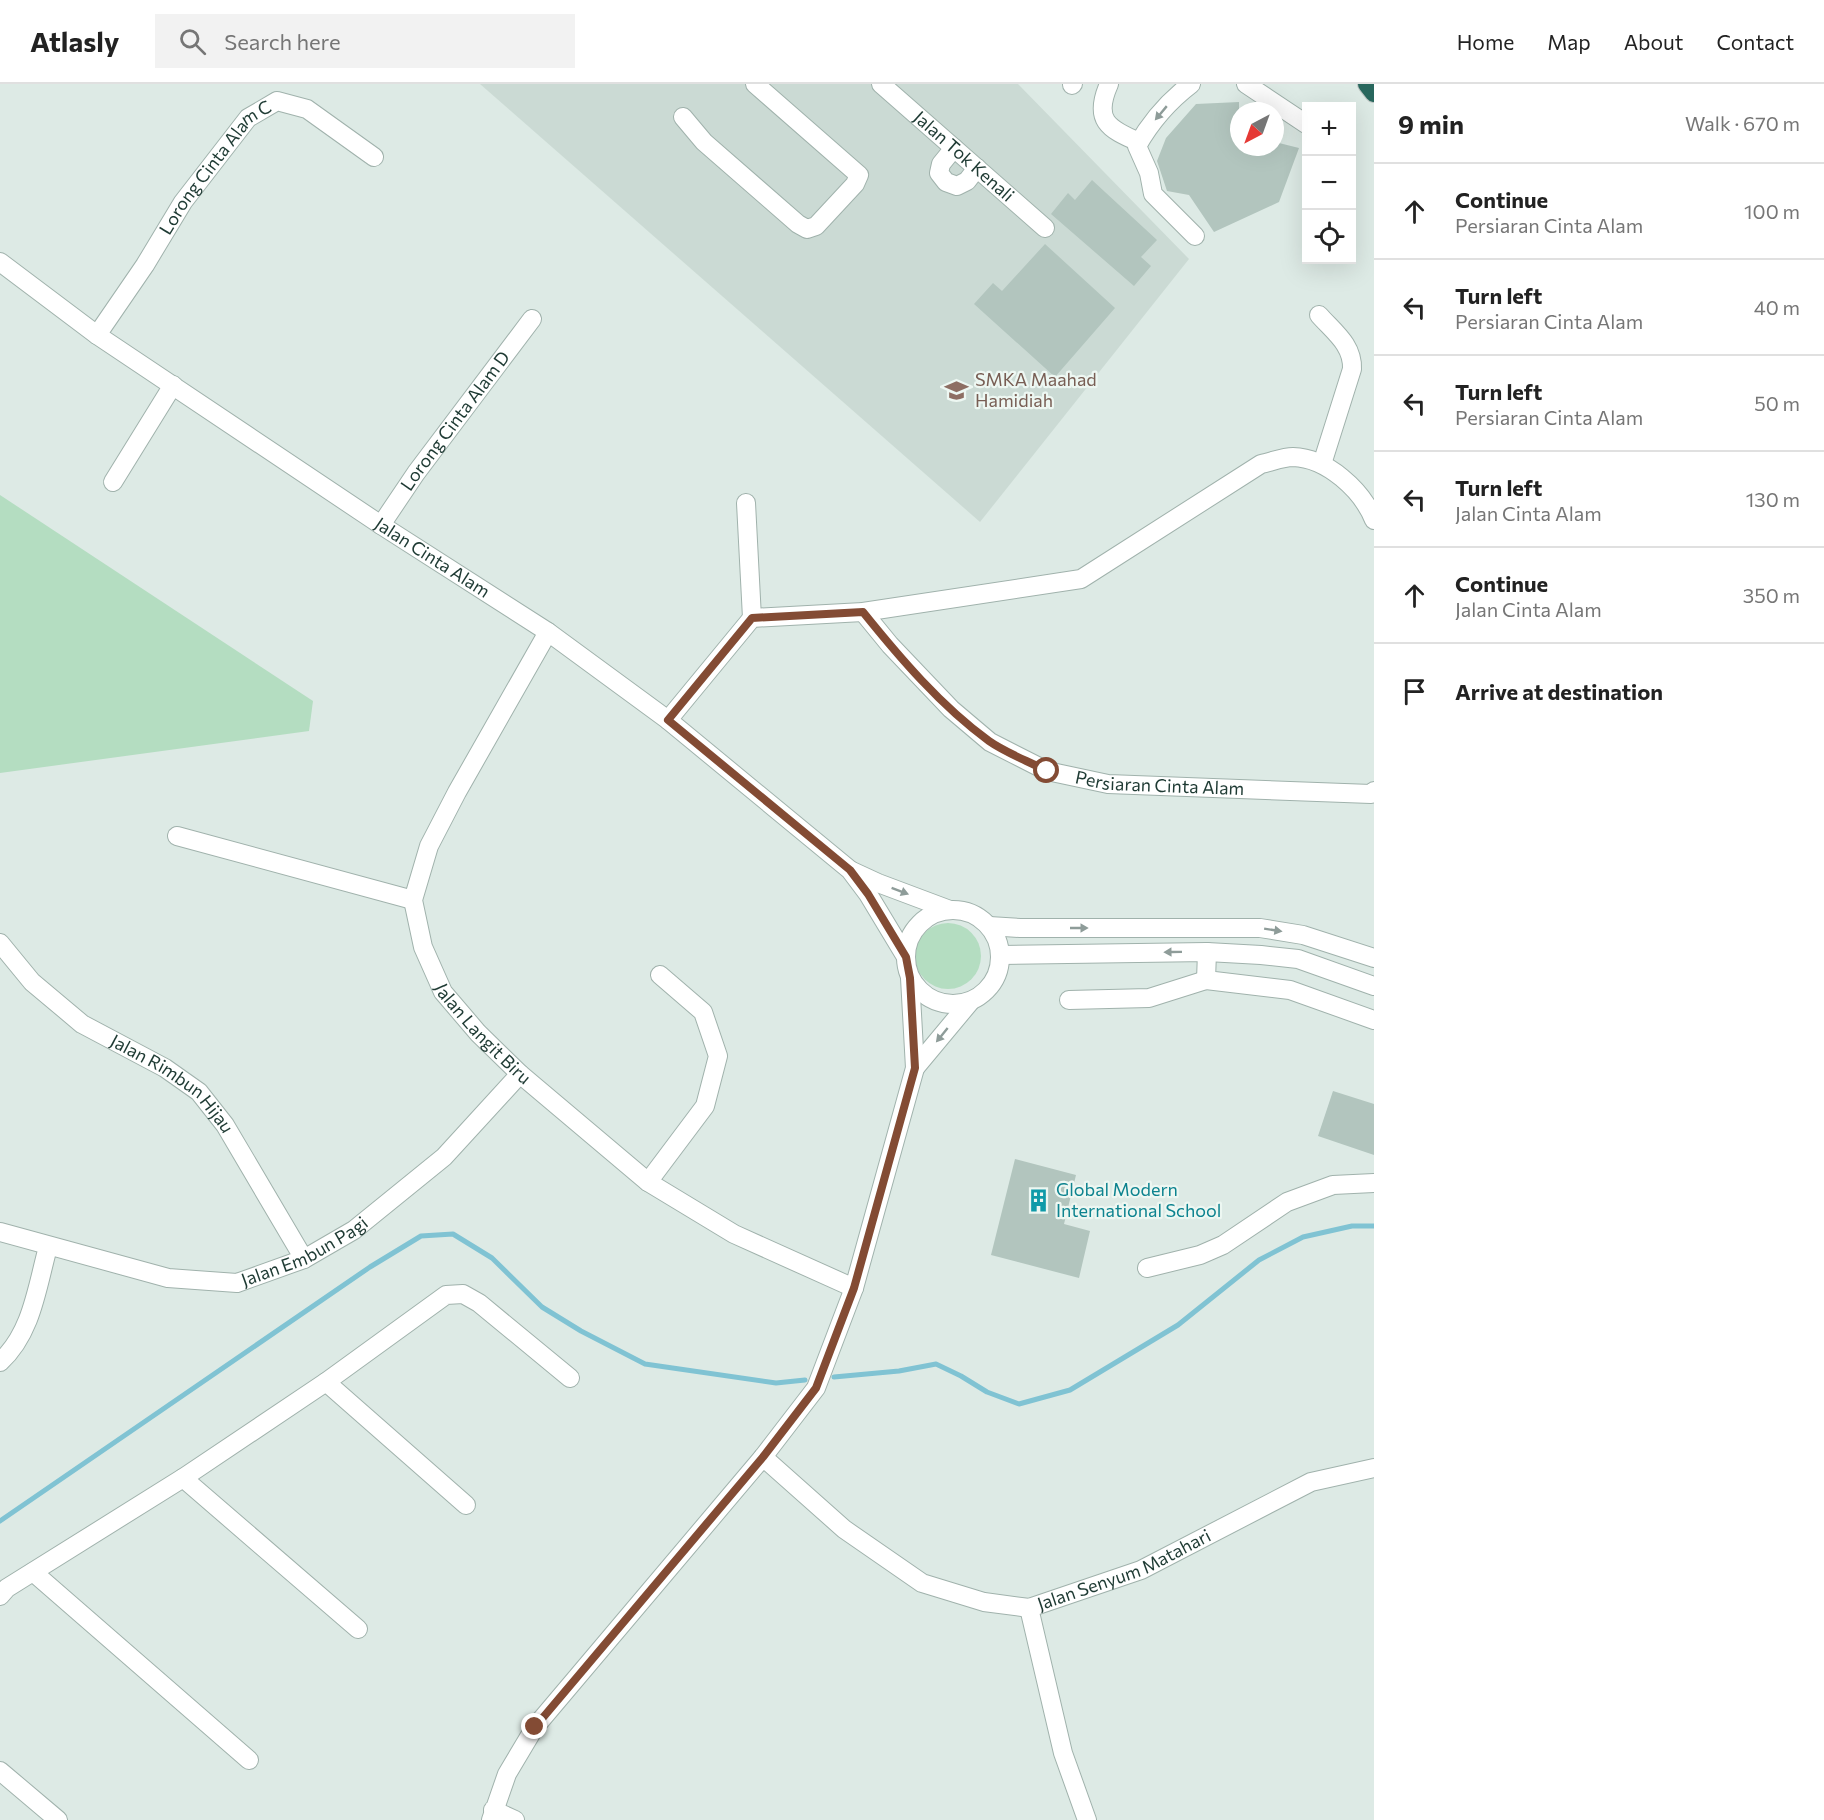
<!DOCTYPE html>
<html lang="en">
<head>
<meta charset="utf-8">
<style>
  body { margin:0; font-family:Commissioner,sans-serif; background:#f2f2f2; color:#222 }
  .controls { position:absolute; right:18px; top:18px; display:grid; overflow:hidden; border-radius:0px; box-shadow:0 6px 24px #0002 }
  .controls button { width:54px; height:54px; display:grid; place-items:center; padding:0; border:0; border-bottom:2px solid #e0e0e0; background:#fff; color:#222; font:30px sans-serif }
  .compass { position:absolute; left:1230px; top:18px; width:54px; height:54px; border-radius:50%; background:#fff; box-shadow:0 6px 24px #0002; rotate:221deg }
  .stop { position:absolute; width:18px; height:18px; margin:-14px; border:4px solid #834b34; border-radius:50%; background:#fff }
  .stop.end { background:#834b34; border-color:#fff; box-shadow:0 2px 6px #0008 }
  .list { margin:0; padding:0; list-style:none }
  h2 { display:flex; justify-content:space-between; align-items:center; height:78px; margin:0; padding:0 24px; font-size:26px }
  h2 small { font-size:20px; font-weight:400; color:#767676 }
  .list li { display:grid; grid-template-columns:39px 1fr auto; gap:18px; align-items:center; box-sizing:border-box; height:96px; padding:0 24px; border-top:2px solid #e0e0e0 }
  .list b { display:block; font-size:22px; white-space:nowrap }
  .list p { margin:0; font-size:20px; white-space:nowrap; color:#767676 }
  .list em { font-size:20px; font-style:normal; color:#767676 }
  .icon { flex:none; width:33px; height:33px; fill:none; stroke:currentColor; stroke-width:2; stroke-linecap:round; stroke-linejoin:round }
  .map { position:relative; flex:none; width:1374px; height:1736px; overflow:hidden }
  header { display:flex; align-items:center; gap:36px; box-sizing:border-box; height:84px; padding:0 30px; background:#fff; border-bottom:2px solid #e0e0e0 }
  header strong { font-size:28px }
  nav { display:flex; gap:33px; margin-inline-start:auto; font-size:21px }
  .search { width:420px; height:54px; background:#f2f2f2; display:flex; align-items:center; gap:15px; box-sizing:border-box; padding:0 21px; border-radius:0px; color:#767676; font-size:22px }
  main { display:flex }
  aside { flex:1; background:#fff }
  .map>svg:first-child { display:block }
  .built { fill:#cbdad4 }
  .green { fill:#b4ddc1 }
  .lines { fill:none; stroke-linecap:round; stroke-linejoin:round }
  .stream { stroke:#80c3d3; stroke-width:5 }
  .building { fill:#b2c5be }
  .minor-casing { stroke:#a0b2ac; stroke-width:20 }
  .highway-casing { stroke:#bcc4c2; stroke-width:20 }
  .minor { stroke:#fff; stroke-width:18 }
  .highway { stroke:#28675d; stroke-width:18 }
  .oneway { fill:#8e9c99 }
  .route { stroke:#834b34; stroke-width:8 }
  .labels { text-anchor:middle; stroke-width:4.5; stroke-linejoin:round; paint-order:stroke }
  .street-label { font-size:18px; fill:#1e3a33; stroke:#edf7f2 }
  .education-label { font-size:18px; fill:#785e54; stroke:#edf7f2; text-anchor:start }
  .culture-label { font-size:18px; fill:#0d838f; stroke:#edf7f2; text-anchor:start }
</style>
</head>
<body>
<header>
<strong>Atlasly</strong>
<div class="search"><svg class="icon" aria-label="search" viewBox="0 0 24 24"><circle cx="10" cy="10" r="6"/><path d="M15 15l6 6"/></svg>Search here</div>
<nav><a>Home</a><a>Map</a><a>About</a><a>Contact</a></nav>
</header>
<main>
<div class="map">
<svg width="1374" height="1736" viewBox="0 0 1374 1736">
  <rect width="100%" height="100%" fill="#ddeae5"/>
  <polygon class="built" points="480,0 1018,0 1189,175 980,438"/>
  <g class="green">
    <polygon points="0,411 313,617 309,647 0,689"/>
    <circle cx="948" cy="872" r="33"/>
  </g>
  <g class="lines">
    <g class="stream">
      <polyline points="834,1293 899,1287 936,1280 961,1292 987,1308 1019,1320 1070,1306 1178,1241 1259,1176 1303,1153 1352,1142 1374,1142"/>
      <polyline points="0,1437 370,1183 421,1152 453,1150 492,1174 542,1223 581,1247 645,1280 776,1299 805,1296"/>
    </g>
  </g>
  <g class="building">
    <polygon points="1239,18 1239,63 1275,63 1275,58 1299,64 1279,118 1214,148 1189,111 1167,107 1157,77 1166,54 1196,20"/>
    <polygon points="1092,96 1157,156 1141,173 1151,182 1134,202 1051,130 1068,109 1075,116"/>
    <polygon points="1045,160 1115,224 1055,293 974,220 993,199 1002,207"/>
    <polygon points="1333,1007 1374,1020 1374,1071 1318,1052"/>
    <polygon points="1015,1075 1076,1091 1064,1140 1090,1147 1079,1194 991,1171"/>
  </g>
  <g class="lines">
    <defs>
      <g id="minor">
        <path id="s1" d="M881,0L1045,144"/>
        <path d="M1109,0C1093,36 1108,45 1139,58"/>
        <path d="M1191,0C1170,16 1150,39 1137,62L1149,89L1153,110L1195,152"/>
        <polyline points="1246,0 1306,40"/>
        <polyline points="1072,1 1073,0"/>
        <polyline points="683,33 704,58 798,140 807,145 816,142 855,100 859,91 755,0"/>
        <polyline points="954,64 941,80 939,89 946,98 957,102 967,97 977,84"/>
        <path id="s2" d="M0,178L97,251L381,441L548,548L668,636L850,786L868,810L906,873"/>
        <path d="M1319,231C1334,248 1353,261 1352,285L1322,380"/>
        <path id="s3" d="M97,251L145,181L183,118L248,34L277,17L307,25L374,73"/>
        <polyline points="113,398 173,301"/>
        <polyline points="746,419 752,534"/>
        <path id="s4" d="M381,441L416,389L532,235"/>
        <path id="s5" d="M863,528L890,561L951,625L990,658L1047,687L1108,700L1371,710L1374,707"/>
        <path id="s6" d="M548,548L457,708L429,762L413,816L423,863L443,908L478,949L520,990L648,1098L734,1150L854,1204"/>
        <path d="M668,636L752,534L863,528L1081,495L1261,380C1271,378 1283,373 1293,373C1327,374 1362,406 1374,436"/>
        <polyline points="177,752 413,816"/>
        <polyline points="852,787 878,799 950,826"/>
        <circle cx="953" cy="873" r="47"/>
        <polyline points="989,842 1020,844 1260,844 1303,851 1374,874"/>
        <path id="s7" d="M0,859L32,898L82,940L165,984L199,1008L225,1041L304,1175"/>
        <polyline points="1207,868 1206,896 1290,906 1374,936"/>
        <polyline points="1000,871 1207,868 1261,871 1298,875 1374,902"/>
        <polyline points="1069,916 1149,914 1206,896"/>
        <polyline points="915,984 970,918"/>
        <polyline points="648,1098 705,1022 718,972 703,928 660,891"/>
        <path id="s8" d="M0,1148L168,1194L237,1199L304,1175L354,1146L444,1073L520,990"/>
        <polyline points="1147,1184 1200,1171 1223,1161 1287,1118 1333,1101 1374,1099"/>
        <path d="M0,1278C32,1249 37,1203 48,1163"/>
        <polyline points="326,1298 466,1421"/>
        <path id="s9" d="M763,1373L844,1445L922,1499L984,1518L1029,1524L1141,1486L1311,1398L1374,1384"/>
        <polyline points="183,1394 358,1545"/>
        <polyline points="33,1488 249,1676"/>
        <polyline points="0,1512 7,1504 183,1394 326,1298 446,1211 463,1210 479,1219 570,1294"/>
        <polyline points="1029,1524 1063,1669 1087,1736"/>
        <polyline points="0,1687 58,1736"/>
        <polyline points="493,1726 515,1736"/>
        <polyline points="491,1736 507,1690 535,1643 763,1373 816,1304 854,1204 915,984 910,894"/>
      </g>
      <polyline id="highway" points="1367,0 1374,9"/>
    </defs>
    <use href="#minor" class="minor-casing"/>
    <use href="#highway" class="highway-casing"/>
    <use href="#minor" class="minor"/>
    <use href="#highway" class="highway"/>
  </g>
  <defs><path id="oneway-solid" d="M-6-.8H1V-3.2L6.5 0L1 3.2V.8H-6Z" transform="scale(1.5)"/></defs>
  <g class="oneway">
    <use href="#oneway-solid" transform="translate(1161 29) rotate(130)"/>
    <use href="#oneway-solid" transform="translate(900 807) rotate(21)"/>
    <use href="#oneway-solid" transform="translate(1079 844)"/>
    <use href="#oneway-solid" transform="translate(1273 846) rotate(9)"/>
    <use href="#oneway-solid" transform="translate(1173 868) rotate(179)"/>
    <use href="#oneway-solid" transform="translate(942 951) rotate(129)"/>
  </g>
  <g class="lines">
    <path class="route" d="M535,1643L763,1373L816,1304L854,1204L915,984L910,894L906,873L868,810L850,786L668,636L752,534L863,528C900,574 941,622 989,657C1006,669 1028,677 1047,687"/>
  </g>
  <defs>
    <symbol id="school-bare" viewBox="-9 -9 18 18"><path d="M0-5L7-2L0 1L-7-2ZM-4 1L0 2.5L4 1V4Q0 6-4 4Z" fill="#8d6e63" stroke="#edf7f2" stroke-width="2.5" paint-order="stroke"/></symbol>
    <symbol id="building-bare" viewBox="-9 -9 18 18"><path d="M-4-6H4V6H1V3H-1V6H-4ZM-2.5-4.3h1.7v1.8h-1.7ZM.8-4.3h1.7v1.8H.8ZM-2.5-1h1.7V.8h-1.7ZM.8-1h1.7V.8H.8Z" fill="#0f9aa8" stroke="#edf7f2" stroke-width="2.5" paint-order="stroke"/></symbol>
  </defs>
  <g fill-rule="evenodd">
    <use href="#school-bare" x="940" y="290" width="33" height="33"/>
    <use href="#building-bare" x="1022" y="1100" width="33" height="33"/>
  </g>
  <g class="labels">
    <g class="street-label">
      <text dy="6" stroke="none"><textPath href="#s1" startOffset="110">Jalan Tok Kenali</textPath></text>
      <text dy="6" stroke="none"><textPath href="#s3" startOffset="206">Lorong Cinta Alam C</textPath></text>
      <text dy="6" stroke="none"><textPath href="#s4" startOffset="128">Lorong Cinta Alam D</textPath></text>
      <text dy="6" stroke="none"><textPath href="#s2" startOffset="524">Jalan Cinta Alam</textPath></text>
      <text dy="6" stroke="none"><textPath href="#s5" startOffset="360">Persiaran Cinta Alam</textPath></text>
      <text dy="6" stroke="none"><textPath href="#s6" startOffset="456">Jalan Langit Biru</textPath></text>
      <text dy="6" stroke="none"><textPath href="#s7" startOffset="225">Jalan Rimbun Hijau</textPath></text>
      <text dy="6" stroke="none"><textPath href="#s8" startOffset="318">Jalan Embun Pagi</textPath></text>
      <text dy="6" stroke="none"><textPath href="#s9" startOffset="416">Jalan Senyum Matahari</textPath></text>
    </g>
    <g class="education-label">
      <text x="975" y="302">SMKA Maahad<tspan x="975" dy="21">Hamidiah</tspan></text>
    </g>
    <g class="culture-label">
      <text x="1056" y="1112">Global Modern<tspan x="1056" dy="21">International School</tspan></text>
    </g>
  </g>
</svg>
<div class="controls">
<button>+</button>
<button>−</button>
<button><svg class="icon" aria-label="locate" viewBox="0 0 24 24"><circle cx="12" cy="12" r="6"/><path d="M12 2v4M12 18v4M2 12h4M18 12h4"/></svg></button>
</div>
<svg class="compass" viewBox="-18 -18 36 36"><path d="M0-13l5 13h-10z" fill="#e53935"/><path d="M0 13l5-13h-10z" fill="#767676"/></svg>
<div class="stop" style="left:1047px;top:687px"></div>
<div class="stop end" style="left:535px;top:1643px"></div>
</div>
<aside>
<h2>9 min<small>Walk · 670 m</small></h2>
<ul class="list">
<li><svg class="icon" aria-label="ahead" viewBox="0 0 24 24"><path d="M12 20V5M6 11l6-6 6 6"/></svg><div><b>Continue</b><p>Persiaran Cinta Alam</p></div><em>100 m</em></li>
<li><svg class="icon" aria-label="left" viewBox="0 0 24 24"><path d="M17 20v-9H6M10 6l-5 5 5 5"/></svg><div><b>Turn left</b><p>Persiaran Cinta Alam</p></div><em>40 m</em></li>
<li><svg class="icon" aria-label="left" viewBox="0 0 24 24"><path d="M17 20v-9H6M10 6l-5 5 5 5"/></svg><div><b>Turn left</b><p>Persiaran Cinta Alam</p></div><em>50 m</em></li>
<li><svg class="icon" aria-label="left" viewBox="0 0 24 24"><path d="M17 20v-9H6M10 6l-5 5 5 5"/></svg><div><b>Turn left</b><p>Jalan Cinta Alam</p></div><em>130 m</em></li>
<li><svg class="icon" aria-label="ahead" viewBox="0 0 24 24"><path d="M12 20V5M6 11l6-6 6 6"/></svg><div><b>Continue</b><p>Jalan Cinta Alam</p></div><em>350 m</em></li>
<li><svg class="icon" aria-label="arrive" viewBox="0 0 24 24"><path d="M6 21V4h12l-3 4 3 4H6"/></svg><div><b>Arrive at destination</b></div></li>
</ul>
</aside>
</main>
</body>
</html>
